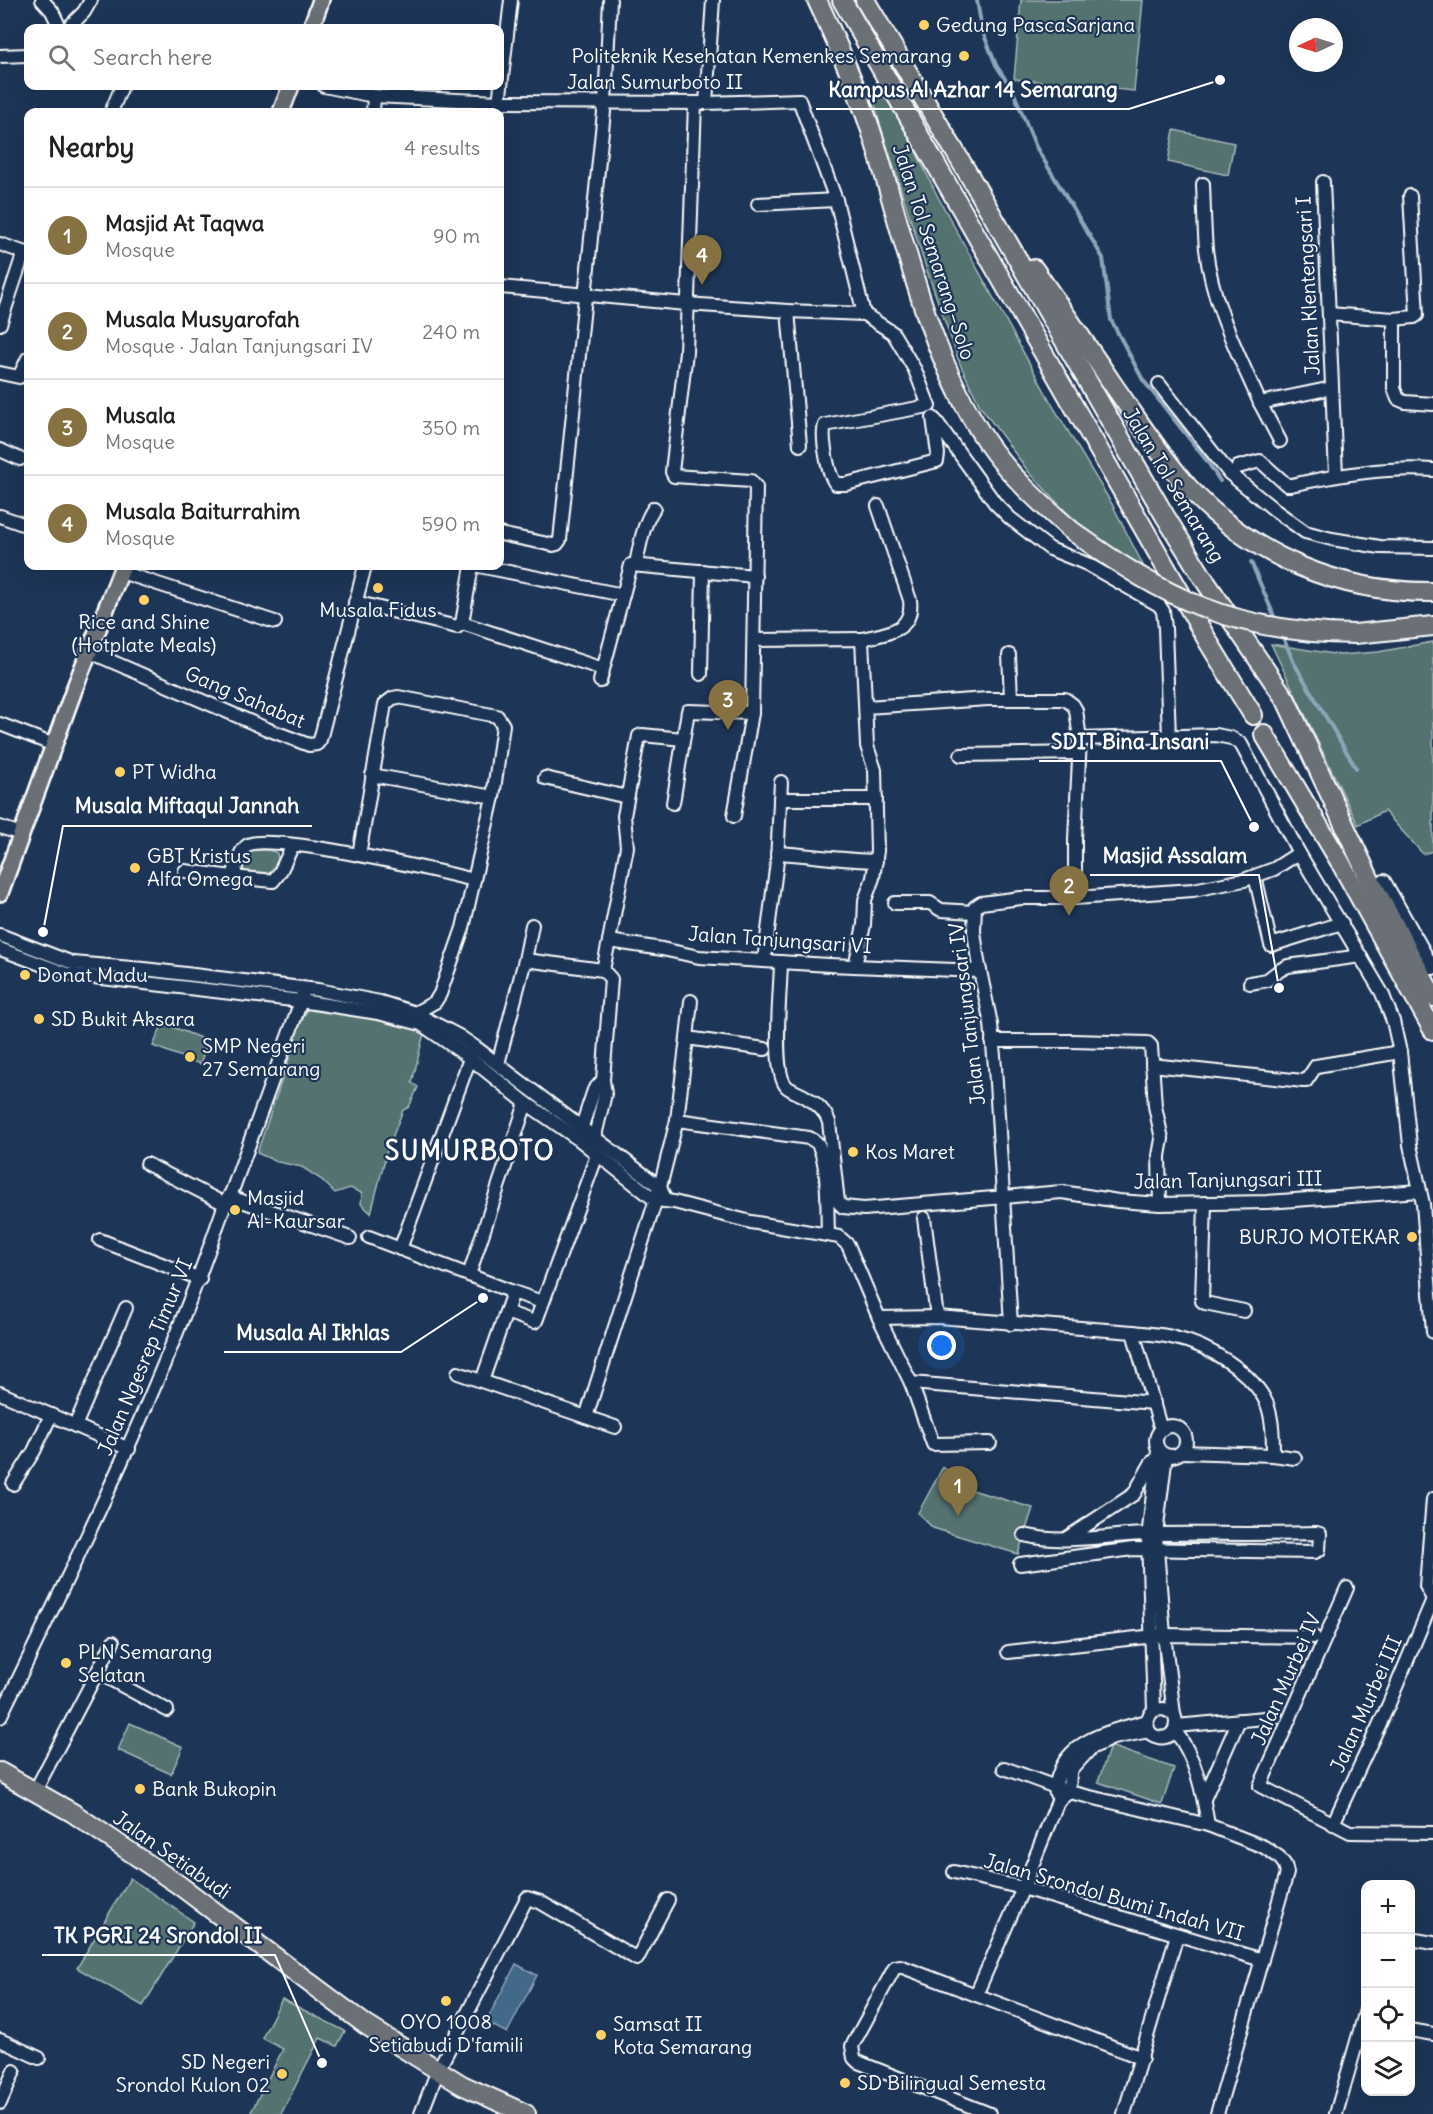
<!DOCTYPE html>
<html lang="en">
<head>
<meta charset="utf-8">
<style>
  body { margin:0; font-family:Delius,sans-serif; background:#f6f6f6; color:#222 }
  .controls { position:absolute; right:18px; bottom:18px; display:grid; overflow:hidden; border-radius:12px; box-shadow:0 6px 24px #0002 }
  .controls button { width:54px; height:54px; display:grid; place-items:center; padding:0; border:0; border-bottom:2px solid #e0e0e0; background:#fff; color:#222; font:30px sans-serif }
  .compass { position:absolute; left:1289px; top:18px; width:54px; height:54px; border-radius:50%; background:#fff; box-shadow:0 6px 24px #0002; rotate:266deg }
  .you { position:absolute; left:942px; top:1346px; width:21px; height:21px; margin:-15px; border:4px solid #fff; border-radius:50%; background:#1a73e8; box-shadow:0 0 0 9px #1a73e833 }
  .badge { display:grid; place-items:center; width:39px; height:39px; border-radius:50%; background:#857141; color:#fff; font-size:20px; font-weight:700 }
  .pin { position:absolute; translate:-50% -50px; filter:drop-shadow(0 2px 3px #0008) }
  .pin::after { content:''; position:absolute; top:32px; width:21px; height:18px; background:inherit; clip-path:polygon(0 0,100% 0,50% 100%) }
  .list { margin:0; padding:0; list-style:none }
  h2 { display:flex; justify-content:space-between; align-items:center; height:78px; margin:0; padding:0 24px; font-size:26px }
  h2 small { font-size:20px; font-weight:400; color:#767676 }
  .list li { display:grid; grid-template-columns:39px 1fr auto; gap:18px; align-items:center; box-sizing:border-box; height:96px; padding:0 24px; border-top:2px solid #e0e0e0 }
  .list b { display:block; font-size:22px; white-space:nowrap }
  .list p { margin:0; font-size:20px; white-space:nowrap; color:#767676 }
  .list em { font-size:20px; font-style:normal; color:#767676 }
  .icon { flex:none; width:33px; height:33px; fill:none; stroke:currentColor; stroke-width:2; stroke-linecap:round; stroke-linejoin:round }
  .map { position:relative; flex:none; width:1433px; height:2114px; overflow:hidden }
  .search { position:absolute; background:#fff; box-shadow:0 6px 24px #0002; left:24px; top:24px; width:480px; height:66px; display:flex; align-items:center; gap:15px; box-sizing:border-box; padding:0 21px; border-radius:12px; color:#767676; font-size:22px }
  .panel { position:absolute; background:#fff; box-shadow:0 6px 24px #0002; left:24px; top:108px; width:480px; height:462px; border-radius:12px }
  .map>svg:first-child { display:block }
  .green { fill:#537270; stroke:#a9b8b8; stroke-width:1.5 }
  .water { fill:#42688a; stroke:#8ea4b9; stroke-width:1.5 }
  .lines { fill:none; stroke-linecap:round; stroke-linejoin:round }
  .stream { stroke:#8ea4b9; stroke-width:4 }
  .minor-casing { stroke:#fff; stroke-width:16 }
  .major-casing { stroke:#fff; stroke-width:20 }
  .highway-casing { stroke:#fff; stroke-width:22 }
  .minor { stroke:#1d3557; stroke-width:12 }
  .major { stroke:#6b6f75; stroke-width:15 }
  .highway { stroke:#6b6f75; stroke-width:18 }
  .highway-bridge-casing { stroke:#fff; stroke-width:22; stroke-linecap:butt }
  .highway-bridge { stroke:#6b6f75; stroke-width:18 }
  .poi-dot { fill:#ffd166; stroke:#1d3557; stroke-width:2 }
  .labels { text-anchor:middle; stroke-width:4.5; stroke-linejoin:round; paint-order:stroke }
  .poi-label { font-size:20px; fill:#fff; stroke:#1d3557; text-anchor:start }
  .street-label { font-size:20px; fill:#fff; stroke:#1d3557 }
  .district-label { font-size:26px; font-weight:bold; letter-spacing:1.5px; fill:#fff; stroke:#1d3557 }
  .leader { fill:none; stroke:#fff; stroke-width:2 }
  .callout-dot { fill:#fff; stroke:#1d3557; stroke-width:2 }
  .callout-label { font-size:21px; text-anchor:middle; font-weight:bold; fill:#fff; stroke:#1d3557; stroke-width:4.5; stroke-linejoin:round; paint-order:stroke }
</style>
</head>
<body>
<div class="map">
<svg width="1433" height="2114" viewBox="0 0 1433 2114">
  <rect width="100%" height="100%" fill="#1d3557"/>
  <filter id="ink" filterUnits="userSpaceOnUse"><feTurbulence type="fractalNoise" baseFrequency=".0167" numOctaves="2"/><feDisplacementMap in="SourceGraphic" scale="12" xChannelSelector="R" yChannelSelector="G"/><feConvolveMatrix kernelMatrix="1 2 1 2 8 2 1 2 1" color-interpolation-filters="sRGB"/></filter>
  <g filter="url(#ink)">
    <g class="green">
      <polygon points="1021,0 1143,0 1134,91 1014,79"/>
      <polygon points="877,96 884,96 897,113 938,197 1054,408 1112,504 1146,571 1079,526 1028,471 980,406 960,364 927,271 879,121 874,99"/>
      <polygon points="1174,130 1234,143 1228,175 1168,162"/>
      <polygon points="1433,642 1433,851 1423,854 1384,811 1358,825 1271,644 1340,655 1378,652"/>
      <path d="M244,850H269L277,853L279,865C271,877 258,874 245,872L241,868Z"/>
      <polygon points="326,1007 418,1025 424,1033 412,1083 418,1087 409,1107 403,1110 387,1151 371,1213 361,1204 362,1193 350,1188 335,1193 322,1180 302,1167 278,1162 257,1153 292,1050 296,1031 308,1009"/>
      <polygon points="163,1023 208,1041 200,1064 153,1046"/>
      <polygon points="943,1467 965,1488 1033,1508 1018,1554 933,1528 918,1513"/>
      <polygon points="130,1723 183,1747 171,1774 118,1750"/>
      <polygon points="1110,1746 1174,1768 1162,1804 1098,1782"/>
      <polygon points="130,1878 194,1922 143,2006 77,1968"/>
      <polygon points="282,1999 345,2031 337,2046 320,2038 281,2114 250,2114 283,2049 262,2038"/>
    </g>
    <polygon class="water" points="516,1964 537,1975 507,2033 486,2022"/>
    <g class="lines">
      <g class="stream">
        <polyline points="977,0 982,30 996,65 1013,91 1036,147 1103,258 1111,320 1143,380 1207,461 1220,481"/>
        <polyline points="1251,562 1277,623"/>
        <polyline points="1282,635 1294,663 1356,768"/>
      </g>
      <defs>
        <g id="minor">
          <polyline points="42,0 52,11 60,28"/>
          <polyline points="68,28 84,12 91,0"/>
          <polyline points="0,56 28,55"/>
          <polyline points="324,86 374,96 499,102 706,103 799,100 836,200 864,314"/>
          <polyline points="695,103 686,352 672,472 674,476 751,481 756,487 752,713 734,816"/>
          <polyline points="706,103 713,0"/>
          <polyline points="111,112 122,86"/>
          <polyline points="373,112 374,96"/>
          <polyline points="498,112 511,0"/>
          <polyline points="1323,182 1336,475"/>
          <path d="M1203,184C1204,205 1204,227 1206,249C1212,304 1238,353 1260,403L1332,388"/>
          <polyline points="758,204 836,200"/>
          <polyline points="0,244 28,254"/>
          <path d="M500,287L686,304L788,311L864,314L893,333L915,370L929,406L825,425C821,436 828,476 836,484H846L937,461L938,454L933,418"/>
          <polyline points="788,311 800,445"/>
          <polyline points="1329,314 1394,319 1394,388 1398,399 1405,402 1433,404"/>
          <polyline points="1394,319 1414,317 1417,315 1410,196"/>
          <polyline points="0,324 24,252"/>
          <polyline points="0,373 19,377 28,358"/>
          <polyline points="1159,384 1229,473 1276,511 1305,532 1332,539 1380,547 1433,548"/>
          <polyline points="1260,403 1280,441"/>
          <polyline points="936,421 995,503 1010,518 1050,549 1087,564 1159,605 1163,611 1165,628 1169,737"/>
          <polyline points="0,450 20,459"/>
          <path d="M1238,467L1260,461L1287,485H1291C1338,475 1385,467 1433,470"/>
          <polyline points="0,516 28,526"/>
          <polyline points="500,534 553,545 557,544 560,540 605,102 610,0"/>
          <path d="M636,564C640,545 643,524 654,508"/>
          <polyline points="479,566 623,595"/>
          <polyline points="121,572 275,622"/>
          <polyline points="355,602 457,627 462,623 472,566"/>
          <polyline points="462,623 603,669"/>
          <path d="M862,639C886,633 914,632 910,600L878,506"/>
          <polyline points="754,640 862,639 867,746 875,770 877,851 873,878 865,900 864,925 855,966"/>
          <polyline points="90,652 267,729 309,745 317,744 320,740 365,566"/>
          <polyline points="1009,655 1011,698"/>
          <polyline points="701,674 703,571"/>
          <polyline points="600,681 631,565 755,576"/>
          <polyline points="866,707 988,699 1065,699 1073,705 1076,710 1080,739 1075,839 1075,898"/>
          <polyline points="0,724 54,745"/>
          <polyline points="1080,739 1216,735 1231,738 1241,744 1299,853 1382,993 1393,1021 1400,1052 1410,1145 1423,1204 1433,1332"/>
          <polyline points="961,755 1078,753"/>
          <polyline points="372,775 493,797"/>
          <polyline points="545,778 627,797"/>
          <polyline points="780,799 876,799"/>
          <polyline points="673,803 688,711 752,713"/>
          <polyline points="0,827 21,834"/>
          <path d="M293,845L280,872L273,881L233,877C236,868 239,850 248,845C269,832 442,872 474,880L463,928L440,994L435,1002L415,1013"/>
          <path d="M777,853C810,855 843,860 876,861"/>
          <polyline points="359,855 385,704 393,698 398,697 497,716 503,725 493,797 474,880"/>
          <polyline points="185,871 233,877"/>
          <polyline points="1255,876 1271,945 1342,923"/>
          <polyline points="1384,881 1433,968"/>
          <polyline points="895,903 930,903 941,910 974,912"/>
          <polyline points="0,935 73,963 144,969 318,990 380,1002 415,1013 459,1036 475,1047 660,1187 666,1201"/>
          <polyline points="609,941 627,847 624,816 639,736 642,735 683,739"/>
          <polyline points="0,949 67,974 301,1001 378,1013 421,1024 470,1058 526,1103 581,1141 655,1200 674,1202 751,1222 839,1237 848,1245 879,1318 937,1317 1133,1332 1161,1430"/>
          <polyline points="525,960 603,970 611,979 603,1080 605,1094 593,1144"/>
          <polyline points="764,961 777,861 781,782"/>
          <path d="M781,962C781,986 771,1073 787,1087C792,1091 799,1093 804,1096C815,1102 825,1110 829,1122L838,1202L843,1207L864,1209L1062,1192L1118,1201L1160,1204L1267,1202L1419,1191"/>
          <polyline points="603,970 609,941 662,949 699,957 829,965 980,971"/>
          <polyline points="1250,983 1267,980 1280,970 1288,966 1361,956"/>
          <polyline points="687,1038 691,1001"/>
          <polyline points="992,1041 1072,1041 1148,1043 1151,1046 1155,1106 1162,1139 1159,1156 1160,1204"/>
          <polyline points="498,1064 525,960 532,925"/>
          <polyline points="1152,1065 1303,1081 1306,1081 1316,1066 1400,1052"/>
          <path d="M677,1120L809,1138C813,1140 817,1141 819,1146C829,1167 827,1212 828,1235"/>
          <polyline points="579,1135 594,1090 603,1080"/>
          <polyline points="147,1164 225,1204"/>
          <polyline points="230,1197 350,1238"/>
          <polyline points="1205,1203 1202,1301 1205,1303 1244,1311"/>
          <polyline points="924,1218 937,1317"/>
          <polyline points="369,1237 513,1292"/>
          <polyline points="100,1240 200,1279"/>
          <polyline points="400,1249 472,1053"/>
          <polyline points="469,1275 526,1103"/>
          <polyline points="506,1312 534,1322 536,1321 597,1155"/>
          <polyline points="879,1318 911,1383 1154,1403"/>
          <polyline points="1011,1324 995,1067 991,1024 978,961 974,931 975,907 981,903 1021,898 1075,898 1193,890 1244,880 1274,869 1299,853"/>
          <path d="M1133,1332C1147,1334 1161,1334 1175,1338C1208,1345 1253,1372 1267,1404C1273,1420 1273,1438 1273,1455L1182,1452"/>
          <polyline points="458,1373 615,1427"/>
          <polyline points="482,1381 513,1292 542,1302"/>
          <polyline points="911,1383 933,1444 990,1443"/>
          <polyline points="0,1393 129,1449"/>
          <polyline points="586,1417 660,1187 677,1120 687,1038 765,1049"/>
          <polyline points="75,1426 126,1308"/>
          <circle cx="1171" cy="1441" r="15"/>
          <path d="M1166,1455L1156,1534L1157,1549L1164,1635L1174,1714C1181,1731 1167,1744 1151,1734C1145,1726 1146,1718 1154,1710L1164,1709L1174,1714"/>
          <polyline points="1273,1455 1295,1458"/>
          <polyline points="13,1484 34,1451 51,1415"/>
          <polyline points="1067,1538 1134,1494 1152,1462"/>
          <path d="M1020,1564L1133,1549L1315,1552L1319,1550L1320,1534L1317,1533C1261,1535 1204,1533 1147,1534C1107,1535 1064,1545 1024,1535"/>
          <polyline points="1347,1588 1260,1786 1350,1832 1433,1833"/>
          <polyline points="1433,1599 1426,1586 1433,1499"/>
          <polyline points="1008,1652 1164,1635 1314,1637"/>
          <polyline points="97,1672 167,1710"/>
          <polyline points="1154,1710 1148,1538 1158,1450"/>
          <path d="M0,1717C82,1549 164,1382 225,1204L232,1191L301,1001L304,989"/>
          <polyline points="1176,1726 1276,1717"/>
          <path d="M1175,1731C1196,1757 1203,1793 1208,1825"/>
          <polyline points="1004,1768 1069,1792 1208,1825 1264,1847 1279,1857 1285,1865 1287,1873 1217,2114"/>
          <polyline points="35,1791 113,1642"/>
          <path d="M1056,1794C1054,1785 1057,1780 1060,1771C1073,1737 1116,1730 1147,1721"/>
          <polyline points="1204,1799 1239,1720"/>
          <polyline points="1333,1824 1388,1706 1433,1599"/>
          <polyline points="954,1872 1023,1888 1262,1960"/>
          <polyline points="1410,1939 1433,1943"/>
          <polyline points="976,1995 1023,1888 1058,1801 1069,1792 1070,1773 1072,1769 1091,1748 1113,1738 1149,1731"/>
          <polyline points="1410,2030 1433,2034"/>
          <polyline points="0,2040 39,2058"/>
          <polyline points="0,2103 14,2071"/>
          <polyline points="421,2114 438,2070 527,1898 540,1902 637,1959 668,1900"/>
          <polyline points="990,2114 858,2062 854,2058 852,2046 895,1967 900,1966 1142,2058"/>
          <polyline points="1124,2114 1177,1935"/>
          <polyline points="1336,2114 1366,2010"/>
        </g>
        <g id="major">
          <polyline points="311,28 321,0"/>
          <polyline points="281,112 291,86"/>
          <polyline points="0,893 75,687 123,566"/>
        </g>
        <g id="highway">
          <path d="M817,0C839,47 860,94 875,143C906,244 927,352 986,441C1009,475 1040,503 1071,530"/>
          <polyline points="842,0 1209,643 1253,715"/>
          <polyline points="865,0 976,187 1165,516 1207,584 1286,700 1369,878 1433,997"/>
          <path d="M1034,269C1061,308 1088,347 1114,386C1138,420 1161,457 1189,488C1253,557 1340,593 1433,592"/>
          <polyline points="1355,634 1433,626"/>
          <polyline points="1264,734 1339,860 1433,1030"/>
          <polyline points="0,1772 73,1813 179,1885 366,2025 462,2085 526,2114"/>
        </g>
      </defs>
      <use href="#minor" class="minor-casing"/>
      <use href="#major" class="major-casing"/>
      <use href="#highway" class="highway-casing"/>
      <use href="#minor" class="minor"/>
      <use href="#major" class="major"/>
      <use href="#highway" class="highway"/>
      <defs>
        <path id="highway-bridge" d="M1071,530C1165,599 1236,633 1355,634"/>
      </defs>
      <use href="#highway-bridge" class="highway-bridge-casing"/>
      <use href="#highway-bridge" class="highway-bridge"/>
    </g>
  </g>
  <g class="poi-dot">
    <circle cx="924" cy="25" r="6"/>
    <circle cx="964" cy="56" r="6"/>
    <circle cx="378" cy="588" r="6"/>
    <circle cx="144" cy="600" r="6"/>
    <circle cx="120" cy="772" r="6"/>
    <circle cx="135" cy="868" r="6"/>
    <circle cx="25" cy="975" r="6"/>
    <circle cx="39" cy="1019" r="6"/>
    <circle cx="190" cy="1057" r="6"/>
    <circle cx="853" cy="1152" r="6"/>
    <circle cx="235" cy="1210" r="6"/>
    <circle cx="1412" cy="1237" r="6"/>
    <circle cx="66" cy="1663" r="6"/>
    <circle cx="140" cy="1789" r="6"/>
    <circle cx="446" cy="2001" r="6"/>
    <circle cx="601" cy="2035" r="6"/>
    <circle cx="282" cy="2074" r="6"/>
    <circle cx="845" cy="2083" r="6"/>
  </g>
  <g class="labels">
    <g class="poi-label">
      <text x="936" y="32">Gedung PascaSarjana</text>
      <text x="952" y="63" text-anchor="end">Politeknik Kesehatan Kemenkes Semarang</text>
      <text x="378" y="617" text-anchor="middle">Musala Fidus</text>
      <text x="144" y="629" text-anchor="middle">Rice and Shine<tspan x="144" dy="23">(Hotplate Meals)</tspan></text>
      <text x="132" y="779">PT Widha</text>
      <text x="147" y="863">GBT Kristus<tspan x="147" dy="23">Alfa Omega</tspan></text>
      <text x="37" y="982">Donat Madu</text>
      <text x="51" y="1026">SD Bukit Aksara</text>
      <text x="202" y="1053">SMP Negeri<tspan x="202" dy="23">27 Semarang</tspan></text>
      <text x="865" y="1159">Kos Maret</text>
      <text x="247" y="1205">Masjid<tspan x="247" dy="23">Al-Kaursar</tspan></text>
      <text x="1400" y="1244" text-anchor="end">BURJO MOTEKAR</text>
      <text x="78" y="1659">PLN Semarang<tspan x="78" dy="23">Selatan</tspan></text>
      <text x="152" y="1796">Bank Bukopin</text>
      <text x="446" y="2029" text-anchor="middle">OYO 1008<tspan x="446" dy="23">Setiabudi D'famili</tspan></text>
      <text x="613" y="2031">Samsat II<tspan x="613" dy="23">Kota Semarang</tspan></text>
      <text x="270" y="2069" text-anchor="end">SD Negeri<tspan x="270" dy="23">Srondol Kulon 02</tspan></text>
      <text x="857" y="2090">SD Bilingual Semesta</text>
    </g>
    <g class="street-label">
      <text x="655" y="89">Jalan Sumurboto II</text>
      <text transform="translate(934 252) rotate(72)" y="7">Jalan Tol Semarang–Solo</text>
      <text transform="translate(1308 286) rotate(-93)" y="7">Jalan Klentengsari I</text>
      <text transform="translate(1174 485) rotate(59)" y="7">Jalan Tol Semarang</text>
      <text transform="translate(245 697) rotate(23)" y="7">Gang Sahabat</text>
      <text transform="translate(780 940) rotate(4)" y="7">Jalan Tanjungsari VI</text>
      <text transform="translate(967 1014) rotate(-97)" y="7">Jalan Tanjungsari IV</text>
      <text transform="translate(1228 1180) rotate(-1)" y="7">Jalan Tanjungsari III</text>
      <text transform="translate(145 1357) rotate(-67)" y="7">Jalan Ngesrep Timur VI</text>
      <text transform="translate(1286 1679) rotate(-66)" y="7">Jalan Murbei IV</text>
      <text transform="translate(1366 1704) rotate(-66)" y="7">Jalan Murbei III</text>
      <text transform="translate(172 1855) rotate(35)" y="7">Jalan Setiabudi</text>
      <text transform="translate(1114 1897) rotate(16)" y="7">Jalan Srondol Bumi Indah VII</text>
    </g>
    <g class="district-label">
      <text x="470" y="1160">SUMURBOTO</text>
    </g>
  </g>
  <path class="leader" d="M1220 80L1129 109H816M1254 827L1221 761H1039M43 932L63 826H312M1279 988L1259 875H1090M483 1298L401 1352H224M322 2063L275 1955H42"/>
  <g class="callout-dot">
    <circle cx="1220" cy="80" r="6"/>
    <circle cx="1254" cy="827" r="6"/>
    <circle cx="43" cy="932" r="6"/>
    <circle cx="1279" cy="988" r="6"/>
    <circle cx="483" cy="1298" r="6"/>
    <circle cx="322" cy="2063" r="6"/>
  </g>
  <g class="callout-label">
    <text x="973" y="97">Kampus Al Azhar 14 Semarang</text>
    <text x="1130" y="749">SDIT Bina Insani</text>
    <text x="187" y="813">Musala Miftaqul Jannah</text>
    <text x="1175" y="863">Masjid Assalam</text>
    <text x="313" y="1340">Musala Al Ikhlas</text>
    <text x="158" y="1943">TK PGRI 24 Srondol II</text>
  </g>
</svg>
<div class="controls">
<button>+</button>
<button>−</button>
<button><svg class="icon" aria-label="locate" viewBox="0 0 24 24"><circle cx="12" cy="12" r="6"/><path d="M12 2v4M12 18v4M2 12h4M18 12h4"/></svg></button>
<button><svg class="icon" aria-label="layers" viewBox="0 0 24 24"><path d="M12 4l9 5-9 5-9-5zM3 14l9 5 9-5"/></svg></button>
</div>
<svg class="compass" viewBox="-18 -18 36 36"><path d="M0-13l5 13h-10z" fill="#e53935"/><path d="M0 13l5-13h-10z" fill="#767676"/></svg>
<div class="you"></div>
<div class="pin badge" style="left:958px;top:1516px">1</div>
<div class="pin badge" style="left:1069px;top:916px">2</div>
<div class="pin badge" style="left:728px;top:730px">3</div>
<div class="pin badge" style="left:702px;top:285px">4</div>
<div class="search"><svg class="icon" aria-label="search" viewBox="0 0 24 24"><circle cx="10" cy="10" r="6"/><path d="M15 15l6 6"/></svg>Search here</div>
<section class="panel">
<h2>Nearby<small>4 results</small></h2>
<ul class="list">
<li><span class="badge">1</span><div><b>Masjid At Taqwa</b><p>Mosque</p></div><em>90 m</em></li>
<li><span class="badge">2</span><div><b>Musala Musyarofah</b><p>Mosque · Jalan Tanjungsari IV</p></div><em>240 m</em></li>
<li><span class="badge">3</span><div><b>Musala</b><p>Mosque</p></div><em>350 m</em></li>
<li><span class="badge">4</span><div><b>Musala Baiturrahim</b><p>Mosque</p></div><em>590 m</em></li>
</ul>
</section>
</div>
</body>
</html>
